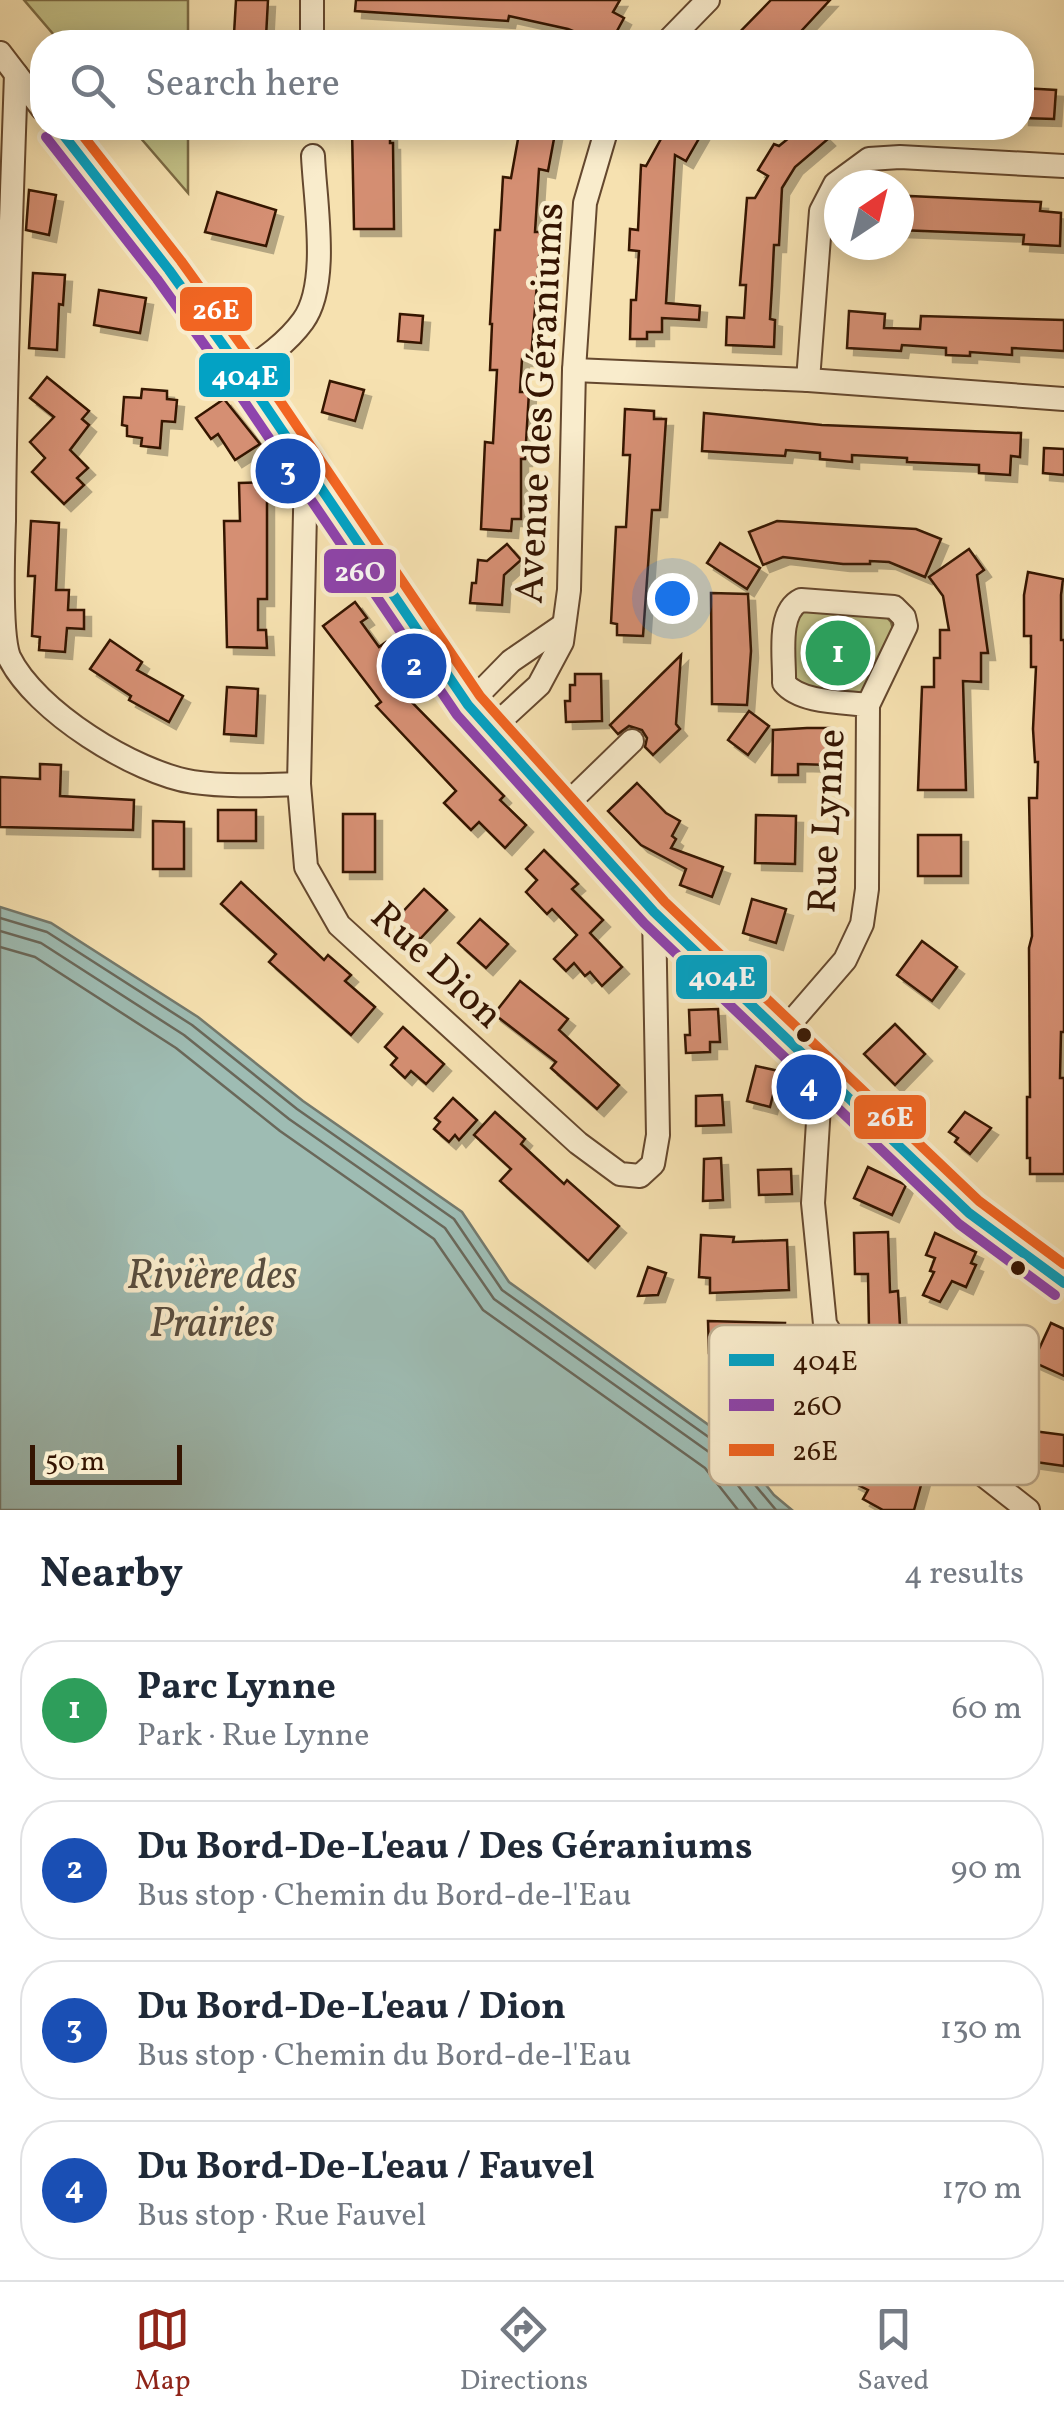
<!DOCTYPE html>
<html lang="en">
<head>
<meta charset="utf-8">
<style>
  body { margin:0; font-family:Vollkorn,serif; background:#f6f6f7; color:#1f2937 }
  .compass { position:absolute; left:824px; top:170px; width:90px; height:90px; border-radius:50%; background:#fff; box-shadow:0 5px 25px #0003; rotate:35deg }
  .scale { position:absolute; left:30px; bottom:25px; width:152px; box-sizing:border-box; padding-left:10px; border:5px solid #351502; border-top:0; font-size:28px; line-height:35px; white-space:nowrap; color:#351502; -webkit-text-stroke:8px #f9eccc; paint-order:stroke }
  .you { position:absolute; left:672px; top:598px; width:35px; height:35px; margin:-25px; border:8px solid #fff; border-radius:50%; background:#1a73e8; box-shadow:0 0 0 15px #1a73e833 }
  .badge { display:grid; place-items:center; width:65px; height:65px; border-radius:50%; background:#8f2418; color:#fff; font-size:32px; font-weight:700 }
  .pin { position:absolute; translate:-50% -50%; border:5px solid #fff; box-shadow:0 2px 10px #0006 }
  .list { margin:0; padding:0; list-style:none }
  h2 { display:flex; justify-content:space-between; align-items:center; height:130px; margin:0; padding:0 40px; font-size:42px }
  h2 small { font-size:32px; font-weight:400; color:#747a83 }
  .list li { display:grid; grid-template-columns:65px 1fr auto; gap:30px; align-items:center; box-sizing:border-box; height:140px; margin:0 20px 20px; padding:0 20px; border:2px solid #e0e1e3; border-radius:40px }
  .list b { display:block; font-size:38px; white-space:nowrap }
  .list p { margin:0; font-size:32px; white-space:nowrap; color:#747a83 }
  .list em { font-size:32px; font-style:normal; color:#747a83 }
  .icon { flex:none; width:55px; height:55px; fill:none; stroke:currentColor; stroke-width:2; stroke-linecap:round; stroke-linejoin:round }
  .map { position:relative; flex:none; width:1064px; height:1510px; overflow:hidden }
  .search { position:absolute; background:#fff; box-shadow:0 5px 25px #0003; left:30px; right:30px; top:30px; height:110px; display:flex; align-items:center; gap:25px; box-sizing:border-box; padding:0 35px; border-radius:40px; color:#747a83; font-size:38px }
  .sheet { height:770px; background:#fff }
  nav { display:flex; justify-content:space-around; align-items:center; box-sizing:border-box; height:140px; border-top:2px solid #e0e1e3; background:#fff; font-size:28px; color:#747a83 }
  nav a { display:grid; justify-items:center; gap:5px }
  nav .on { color:#8f2418 }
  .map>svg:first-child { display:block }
  .green { fill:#c3c187; stroke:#7c6b44; stroke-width:2.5 }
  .water { fill:#9ebcb3; stroke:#74796c; stroke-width:2.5 }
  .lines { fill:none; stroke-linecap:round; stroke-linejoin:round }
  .shore { stroke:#6a685a; stroke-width:2.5 }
  .building { fill:#d58f73; stroke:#351502; stroke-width:2.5; filter:url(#shadow) }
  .minor-casing { stroke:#65482e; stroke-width:26 }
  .minor { stroke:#f9eccc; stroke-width:22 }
  .bus-1-casing { stroke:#f9eccc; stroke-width:18 }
  .bus-2-casing { stroke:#f9eccc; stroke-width:18 }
  .bus-3-casing { stroke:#f9eccc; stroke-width:18 }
  .bus-1 { stroke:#03a2c4; stroke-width:10 }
  .bus-2 { stroke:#8e44ad; stroke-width:10 }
  .bus-3 { stroke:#f26522; stroke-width:10 }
  .bus-dot { fill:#351502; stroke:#f9eccc; stroke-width:4 }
  .labels { text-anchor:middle; stroke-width:9; stroke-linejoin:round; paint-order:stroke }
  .street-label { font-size:40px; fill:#351502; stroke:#f9eccc }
  .water-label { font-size:42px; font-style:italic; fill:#5a4f40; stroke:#f9eccc }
  .key { fill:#f9eccc; stroke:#beac8f; stroke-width:2.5 }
  .key-label { font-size:28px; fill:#351502 }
  .line-badge { stroke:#f9eccc; stroke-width:4 }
  .badge-label { font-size:28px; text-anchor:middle; font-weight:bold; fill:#fff }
</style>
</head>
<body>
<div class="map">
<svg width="1064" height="1510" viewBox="0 0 1064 1510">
  <defs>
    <filter id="shadow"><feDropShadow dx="7" dy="7" stdDeviation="0" flood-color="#0004"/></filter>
  </defs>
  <rect width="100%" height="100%" fill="#f6e1b0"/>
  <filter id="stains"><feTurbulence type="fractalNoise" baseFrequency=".002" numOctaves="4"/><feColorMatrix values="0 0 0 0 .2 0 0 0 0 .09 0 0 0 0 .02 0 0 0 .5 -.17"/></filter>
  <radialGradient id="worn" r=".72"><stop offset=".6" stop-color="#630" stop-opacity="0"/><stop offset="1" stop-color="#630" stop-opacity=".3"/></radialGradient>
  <g class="green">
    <polygon points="24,0 188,0 188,42 60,42"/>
    <polygon points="132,128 188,128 188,193"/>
    <path d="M799,611L883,613L891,622L893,629L862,695C840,692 808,693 793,676L794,620Z"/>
  </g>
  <polygon class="water" points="0,907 51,923 198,1017 303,1101 462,1212 509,1282 731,1441 774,1495 792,1510 0,1510"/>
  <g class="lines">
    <g class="shore">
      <polyline points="0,918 47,932 192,1025 297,1109 454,1219 502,1290 724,1448 776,1510"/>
      <polyline points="0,931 41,943 184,1035 289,1119 445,1228 494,1299 716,1457 757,1510"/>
      <polyline points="0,947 35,957 176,1048 280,1131 434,1239 483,1310 705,1468 738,1510"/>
    </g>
  </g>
  <g class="building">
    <polygon points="236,0 268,0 266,37 234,34"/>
    <polygon points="356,0 620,0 613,12 624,18 611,42 600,42 568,29 509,16 508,21 355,11"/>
    <polygon points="771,0 830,0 791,42 784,42 774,33 765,42 730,42"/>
    <polygon points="1022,88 1056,90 1054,119 1022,118"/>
    <polygon points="352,128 390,128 390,143 393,143 394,229 354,229"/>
    <polygon points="520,128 556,128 548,171 539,169 535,232 541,232 531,359 522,359 520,392 529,392 525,459 521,459 521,519 512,519 511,531 481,529 485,442 493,443 497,370 490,370 492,324 490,324 495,230 500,230 503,177 511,178"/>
    <polygon points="667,128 705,128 686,161 675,155 666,303 700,306 699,320 662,318 662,332 647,332 647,339 630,339 631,300 636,300 639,251 629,250 630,229 638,230 641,165 646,166"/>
    <polygon points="801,128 817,128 828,139 795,167 782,188 779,245 774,245 772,286 770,319 775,320 774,347 726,345 727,317 744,318 746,285 740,285 747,198 755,198 768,176 758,170 774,144 779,146"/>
    <polygon points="29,190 56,195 49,235 26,230"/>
    <polygon points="217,192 276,210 266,246 205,232"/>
    <polygon points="910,196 1041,202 1040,211 1061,213 1060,246 1023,244 1024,235 899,230 899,202 909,203"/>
    <polygon points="33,273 65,275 63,305 59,304 57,350 29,348"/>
    <polygon points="99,290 146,298 140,333 94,325"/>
    <polygon points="849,311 885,314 884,328 920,329 921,316 1064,320 1064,351 1012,348 1012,355 970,352 970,356 946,355 946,348 902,345 901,351 847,348"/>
    <polygon points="400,314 423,316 421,343 398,341"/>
    <polygon points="47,377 89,411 82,419 89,425 70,450 88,468 77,478 84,485 64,504 32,472 45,458 30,442 54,417 30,398"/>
    <polygon points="330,381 364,390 355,421 322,412"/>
    <polygon points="142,389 167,391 167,399 177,400 175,422 162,421 160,448 141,446 142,438 127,436 127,426 122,425 124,397 141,398"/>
    <polygon points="224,399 260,444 235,460 218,434 211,439 196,418"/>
    <polygon points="625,409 654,411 654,419 666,419 660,510 652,510 643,636 617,635 617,624 611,623 616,527 626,527 630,455 623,455"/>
    <polygon points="704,413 822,425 1021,433 1020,457 1011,456 1010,475 979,473 979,465 907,462 907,458 852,455 852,462 820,459 820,453 786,450 785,456 702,451"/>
    <polygon points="1044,448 1064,449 1064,475 1043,473"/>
    <polygon points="267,482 267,599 258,599 258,630 266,630 267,648 227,647 224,521 240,521 239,483"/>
    <polygon points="31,521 59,523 56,590 69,590 68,610 84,610 84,629 67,628 65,652 39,650 40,637 32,636 35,576 28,576"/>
    <polygon points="777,521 916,529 941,539 925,577 889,562 870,561 870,564 843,564 783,557 763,565 749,532"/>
    <polygon points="720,543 760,568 747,589 707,563"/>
    <polygon points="507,544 521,560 504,575 502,605 470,603 472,583 476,583 478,560 487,561"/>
    <polygon points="969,549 984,570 977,575 988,653 981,653 981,682 963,681 966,790 918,790 922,687 934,687 934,658 940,658 940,630 949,630 943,596 929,577"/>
    <polygon points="1028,572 1063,579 1061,595 1061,640 1064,640 1064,1032 1061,1032 1060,1078 1064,1078 1064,1174 1030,1174 1030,1158 1027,1158 1027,1097 1030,1097 1029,948 1032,936 1029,798 1037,798 1038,762 1035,762 1033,729 1036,667 1031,667 1031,636 1024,636 1024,595"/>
    <polygon points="711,593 748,594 751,651 747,705 712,704"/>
    <polygon points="355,602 367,618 361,622 379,647 386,642 397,657 380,670 504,796 500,800 526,825 505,848 479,822 471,830 444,803 456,791 376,706 381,702 323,626"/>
    <polygon points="110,640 142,662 137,670 183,696 169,722 129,700 131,696 90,669"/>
    <polygon points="681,655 676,724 680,729 653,755 645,747 647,738 642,730 629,726 618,734 610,725"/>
    <polygon points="575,674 601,674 602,721 566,722 565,701 570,701 570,685 575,685"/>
    <polygon points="227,687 258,689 256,736 224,734"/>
    <polygon points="749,711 769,726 748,755 728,740"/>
    <polygon points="807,728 830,728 830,765 798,764 798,775 772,775 773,730"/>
    <polygon points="40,764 61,765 60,796 134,800 133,830 0,827 0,777 40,779"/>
    <polygon points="637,783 666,813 680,821 672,836 676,839 671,848 723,867 712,897 680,885 686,869 641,845 608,811"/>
    <rect x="218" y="810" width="38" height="31"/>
    <rect x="343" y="814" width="32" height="58"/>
    <polygon points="756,815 796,816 795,864 755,863"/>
    <polygon points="153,821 184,822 184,869 153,869"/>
    <rect x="918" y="835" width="43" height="41"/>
    <polygon points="544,850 578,884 572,889 603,920 590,933 622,967 602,986 590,972 585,976 574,963 566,971 554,959 577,935 552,909 547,914 526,892 537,880 526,869"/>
    <polygon points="241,882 324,960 328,955 351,975 345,981 375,1007 351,1035 269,962 276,954 221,904"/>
    <polygon points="424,889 447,910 420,939 397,918"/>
    <polygon points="752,899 786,909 776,943 743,933"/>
    <polygon points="480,919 508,944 486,968 458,943"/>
    <polygon points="922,941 957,967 932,1001 897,975"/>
    <polygon points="520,981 568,1019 559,1030 619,1085 597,1109 551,1068 556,1062 494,1014"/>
    <polygon points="718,1009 720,1042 710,1042 710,1052 686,1053 685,1035 690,1035 689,1010"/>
    <polygon points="895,1024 925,1054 895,1085 864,1054"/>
    <polygon points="403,1027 444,1064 426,1084 411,1071 405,1078 391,1065 397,1058 385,1047"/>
    <polygon points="756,1066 779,1071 770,1107 747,1101"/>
    <polygon points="722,1095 724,1125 696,1126 696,1096"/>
    <polygon points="453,1098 477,1120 459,1140 455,1135 449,1142 434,1129 440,1122 435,1118"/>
    <polygon points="495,1112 525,1139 521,1144 564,1184 567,1180 619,1226 588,1261 500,1181 511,1169 474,1135"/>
    <polygon points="965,1112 991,1128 970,1154 955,1142 958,1138 949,1132"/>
    <polygon points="721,1158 723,1200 703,1201 704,1159"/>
    <polygon points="868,1167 906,1185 892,1215 854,1198"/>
    <polygon points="791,1169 792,1194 759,1195 758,1170"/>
    <polygon points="888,1232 890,1292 898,1291 900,1327 869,1328 868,1274 855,1274 854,1233"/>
    <polygon points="935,1233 976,1252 971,1263 976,1265 966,1287 952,1281 940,1302 923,1295 934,1272 930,1271 935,1258 926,1255"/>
    <polygon points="701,1235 734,1237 733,1242 787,1240 789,1290 710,1293 710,1278 699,1277"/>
    <polygon points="648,1267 666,1273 658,1295 638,1296"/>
    <polygon points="708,1321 785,1323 783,1368 749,1367 749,1351 709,1353"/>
    <polygon points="1051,1323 1064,1329 1064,1376 1033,1362"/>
    <polygon points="825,1382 843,1392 839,1400 854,1409 846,1424 879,1443 874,1450 923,1478 914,1510 883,1510 863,1499 868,1490 852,1482 857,1472 841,1463 849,1449 817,1430 821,1424 811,1418 818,1406 813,1403"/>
    <polygon points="1018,1429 1064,1435 1064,1466 1014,1459"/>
  </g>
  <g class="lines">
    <defs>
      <g id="minor">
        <polyline points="312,42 312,0"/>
        <polyline points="667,42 708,0"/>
        <polyline points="0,53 42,108"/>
        <path d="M16,74C11,223 5,372 4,521C3,552 0,633 9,657C35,711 135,773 193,782C228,787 264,785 299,784"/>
        <polyline points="58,128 169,270 243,373 468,705 654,912 969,1213 1064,1283"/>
        <polyline points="574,370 808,380 1064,399"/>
        <path d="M243,373C265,358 287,343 303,321C330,284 315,202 313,156"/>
        <polyline points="808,380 821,211 835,184 869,159 900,157 1064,166"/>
        <polyline points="306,467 299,784 306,867 339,925 578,1143 620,1174 640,1176 653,1164 658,1135 654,912"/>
        <polyline points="468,705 511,661 562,626"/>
        <polyline points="490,730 539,685 562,642 569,590 574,370 585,203 607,128"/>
        <polyline points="562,809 632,741"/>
        <path d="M781,1034L845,960L862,924L867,889L868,705L906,626L904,617L894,607L801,600C776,612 785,659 784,683C800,703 843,702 868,705"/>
        <polyline points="821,1073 813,1203 825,1324 841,1350 931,1434 1028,1510"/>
      </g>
    </defs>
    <use href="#minor" class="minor-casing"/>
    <use href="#minor" class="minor"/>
    <defs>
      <polyline id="bus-1" points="58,128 169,270 243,373 468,705 654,912 969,1213 1064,1283"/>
      <polyline id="bus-2" points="46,137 157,279 231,382 457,715 644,923 959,1224 1055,1295"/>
      <polyline id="bus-3" points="77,128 181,261 255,364 480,696 665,902 979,1201 1064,1264"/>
    </defs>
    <use href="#bus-1" class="bus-1-casing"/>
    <use href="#bus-2" class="bus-2-casing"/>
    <use href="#bus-3" class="bus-3-casing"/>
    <use href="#bus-1" class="bus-1"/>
    <use href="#bus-2" class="bus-2"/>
    <use href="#bus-3" class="bus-3"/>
  </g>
  <g class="bus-dot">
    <circle cx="804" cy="1035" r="9"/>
    <circle cx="1018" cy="1268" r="9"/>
  </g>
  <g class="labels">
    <g class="street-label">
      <text transform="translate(538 403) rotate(-87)" y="14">Avenue des Géraniums</text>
      <text transform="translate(825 821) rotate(-87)" y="14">Rue Lynne</text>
      <text transform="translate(438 964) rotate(43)" y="14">Rue Dion</text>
    </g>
    <g class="water-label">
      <text x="212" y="1288">Rivière des<tspan x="212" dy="48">Prairies</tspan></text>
    </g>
  </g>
  <rect x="709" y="1325" width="330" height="160" rx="15" class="key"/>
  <rect x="729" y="1354" width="45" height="12" fill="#03a2c4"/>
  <rect x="729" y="1399" width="45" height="12" fill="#8e44ad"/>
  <rect x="729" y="1444" width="45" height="12" fill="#f26522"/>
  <g class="key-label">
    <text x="792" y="1370">404E</text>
    <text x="792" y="1415">26O</text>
    <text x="792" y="1460">26E</text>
  </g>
  <g class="line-badge">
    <rect x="178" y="285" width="76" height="48" rx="10" fill="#f26522"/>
    <rect x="197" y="351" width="95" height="48" rx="10" fill="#03a2c4"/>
    <rect x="322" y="547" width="76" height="48" rx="10" fill="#8e44ad"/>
    <rect x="674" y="953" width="95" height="48" rx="10" fill="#03a2c4"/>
    <rect x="852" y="1093" width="76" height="48" rx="10" fill="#f26522"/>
  </g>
  <g class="badge-label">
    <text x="216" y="319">26E</text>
    <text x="245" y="385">404E</text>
    <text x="360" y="581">26O</text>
    <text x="722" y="986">404E</text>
    <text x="890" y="1126">26E</text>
  </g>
  <rect width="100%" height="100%" filter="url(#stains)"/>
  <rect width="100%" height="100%" fill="url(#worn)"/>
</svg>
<svg class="compass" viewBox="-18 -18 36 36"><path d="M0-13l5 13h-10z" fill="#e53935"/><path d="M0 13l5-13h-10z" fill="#747a83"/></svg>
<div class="scale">50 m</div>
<div class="you"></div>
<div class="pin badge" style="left:838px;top:653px;background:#2e9e5b">1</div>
<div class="pin badge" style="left:414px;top:666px;background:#1a4fb4">2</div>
<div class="pin badge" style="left:288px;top:471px;background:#1a4fb4">3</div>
<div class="pin badge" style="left:809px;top:1087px;background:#1a4fb4">4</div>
<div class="search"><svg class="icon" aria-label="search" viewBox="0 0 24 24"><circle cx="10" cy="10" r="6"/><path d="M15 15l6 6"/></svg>Search here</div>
</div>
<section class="sheet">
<h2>Nearby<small>4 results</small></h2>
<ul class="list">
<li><span class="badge" style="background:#2e9e5b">1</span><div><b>Parc Lynne</b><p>Park · Rue Lynne</p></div><em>60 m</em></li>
<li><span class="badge" style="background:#1a4fb4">2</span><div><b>Du Bord-De-L'eau / Des Géraniums</b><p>Bus stop · Chemin du Bord-de-l'Eau</p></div><em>90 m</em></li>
<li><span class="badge" style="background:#1a4fb4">3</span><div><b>Du Bord-De-L'eau / Dion</b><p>Bus stop · Chemin du Bord-de-l'Eau</p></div><em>130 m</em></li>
<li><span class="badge" style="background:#1a4fb4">4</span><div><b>Du Bord-De-L'eau / Fauvel</b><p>Bus stop · Rue Fauvel</p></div><em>170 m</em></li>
</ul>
</section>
<nav>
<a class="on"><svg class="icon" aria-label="map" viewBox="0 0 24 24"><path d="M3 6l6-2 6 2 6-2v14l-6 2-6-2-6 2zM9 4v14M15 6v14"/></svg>Map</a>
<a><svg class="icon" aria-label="directions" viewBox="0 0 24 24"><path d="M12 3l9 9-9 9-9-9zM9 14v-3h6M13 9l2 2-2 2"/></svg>Directions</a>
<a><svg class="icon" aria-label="saved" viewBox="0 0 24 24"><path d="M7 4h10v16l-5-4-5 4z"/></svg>Saved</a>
</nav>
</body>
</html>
